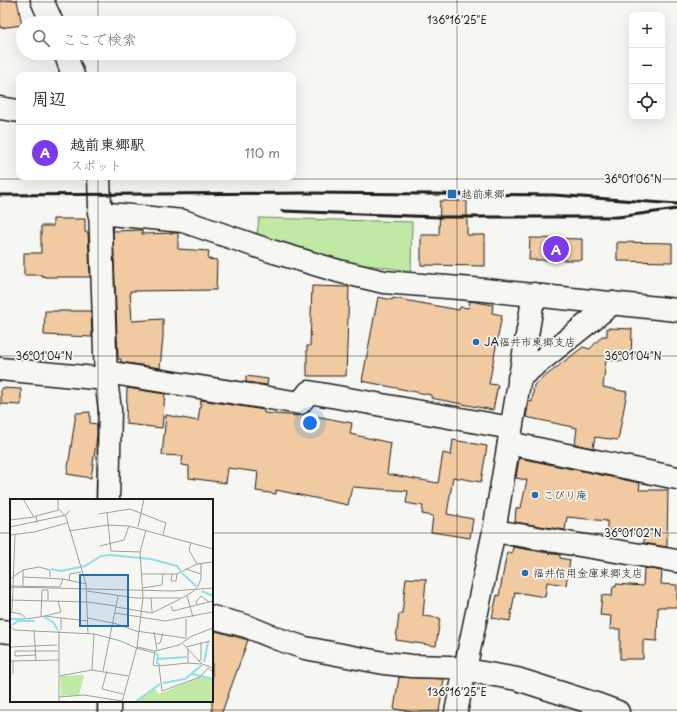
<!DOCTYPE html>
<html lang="ja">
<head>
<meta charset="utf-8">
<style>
  body { margin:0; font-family:"Playpen Sans","Klee One",sans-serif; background:#f7f7f7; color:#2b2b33 }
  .controls { position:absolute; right:12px; top:12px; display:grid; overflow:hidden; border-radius:8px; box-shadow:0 4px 16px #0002 }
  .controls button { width:36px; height:36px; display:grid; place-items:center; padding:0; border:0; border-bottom:1px solid #e1e1e2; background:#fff; color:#2b2b33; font:20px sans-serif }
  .you { position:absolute; left:310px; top:423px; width:14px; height:14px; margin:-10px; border:3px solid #fff; border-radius:50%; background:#1a73e8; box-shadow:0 0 0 6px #1a73e833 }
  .badge { display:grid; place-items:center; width:26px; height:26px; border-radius:50%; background:#7c3aed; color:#fff; font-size:13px; font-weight:700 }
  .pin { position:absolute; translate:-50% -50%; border:2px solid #fff; box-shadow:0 1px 4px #0006 }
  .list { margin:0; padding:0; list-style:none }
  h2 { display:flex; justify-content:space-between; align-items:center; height:52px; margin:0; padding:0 16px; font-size:17px }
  h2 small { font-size:13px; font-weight:400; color:#7c7c81 }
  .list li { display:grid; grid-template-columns:26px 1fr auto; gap:12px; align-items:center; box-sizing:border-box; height:56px; padding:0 16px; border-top:1px solid #e1e1e2 }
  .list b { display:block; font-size:15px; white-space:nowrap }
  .list p { margin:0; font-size:13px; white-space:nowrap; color:#7c7c81 }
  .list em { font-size:13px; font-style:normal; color:#7c7c81 }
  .icon { flex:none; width:22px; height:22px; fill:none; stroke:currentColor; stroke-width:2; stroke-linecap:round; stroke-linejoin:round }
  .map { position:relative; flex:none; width:677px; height:712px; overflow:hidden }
  .search { position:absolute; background:#fff; box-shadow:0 4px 16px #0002; left:16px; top:16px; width:280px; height:44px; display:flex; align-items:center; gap:10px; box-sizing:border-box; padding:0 14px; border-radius:22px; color:#7c7c81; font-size:15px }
  .panel { position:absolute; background:#fff; box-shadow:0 4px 16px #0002; left:16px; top:72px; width:280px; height:108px; border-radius:8px }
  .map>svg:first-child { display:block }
  .green { fill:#c0e9a5; stroke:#6e8260 }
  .building { fill:#f1caa1; stroke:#1c1c1c }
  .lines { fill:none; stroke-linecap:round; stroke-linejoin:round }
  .minor-casing { stroke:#1c1c1c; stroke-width:25 }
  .minor { stroke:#f6f6f2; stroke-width:22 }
  .rail { stroke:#1c1c1c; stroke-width:3 }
  .ticks { fill:none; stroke:#1c1c1c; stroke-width:1; stroke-opacity:0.45 }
  .poi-dot { fill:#1f6fb2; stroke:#f6f6f2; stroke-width:1.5 }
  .labels { text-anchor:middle; stroke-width:3.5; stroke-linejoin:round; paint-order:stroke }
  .poi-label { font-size:11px; fill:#1c1c1c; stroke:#f6f6f2; text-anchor:start }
  .inset-river { fill:none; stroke:#8fdfeb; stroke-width:2 }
  .inset-road { fill:none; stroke:#9f9f9c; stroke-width:1 }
  .view { fill:#1f6fb2; fill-opacity:0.15; stroke:#1f6fb2; stroke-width:2 }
  .inset-edge { fill:none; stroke:#1c1c1c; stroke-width:2 }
  .ticks-label { font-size:10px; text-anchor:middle; fill:#1c1c1c; stroke:#f6f6f2; stroke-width:3.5; stroke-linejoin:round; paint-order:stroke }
</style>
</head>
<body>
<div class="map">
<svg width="677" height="712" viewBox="0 0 677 712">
  <rect width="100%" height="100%" fill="#f6f6f2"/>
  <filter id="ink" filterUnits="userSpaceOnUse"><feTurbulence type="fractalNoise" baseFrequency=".025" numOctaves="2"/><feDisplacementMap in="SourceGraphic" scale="8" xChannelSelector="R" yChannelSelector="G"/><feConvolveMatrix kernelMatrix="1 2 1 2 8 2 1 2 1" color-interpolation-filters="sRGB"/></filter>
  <g filter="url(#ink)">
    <polygon class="green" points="259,218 412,222 411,271 353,263 257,235"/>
    <g class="building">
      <polygon points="0,0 17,0 22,25 0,28"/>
      <polygon points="440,201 467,201 467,235 485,235 485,266 421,265 421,235 439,235"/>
      <polygon points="53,219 85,219 85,232 88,232 90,277 47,277 42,276 42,275 24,275 24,253 41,253 41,226 53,226"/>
      <polygon points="142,230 142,234 178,233 178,249 209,251 208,259 217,260 216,290 130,291 132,321 163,319 163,337 160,368 121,362 121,359 118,359 113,231"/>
      <polygon points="530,238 582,239 582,260 529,260"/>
      <polygon points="617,242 672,243 672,262 617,261"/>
      <polygon points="312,286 349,287 346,376 307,376 307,346 310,346"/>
      <polygon points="378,297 392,300 393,298 459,310 460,307 469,308 470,301 493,305 492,313 502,315 489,384 498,385 493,410 431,398 431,395 362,381"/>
      <polygon points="45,311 91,311 92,337 44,335"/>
      <polygon points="607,328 632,329 631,359 627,359 626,361 606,360 603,387 627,392 618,440 595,437 593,448 575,444 577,428 526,417 529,401 532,402 534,385 583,347 590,349 602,336 607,336"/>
      <polygon points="246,376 268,379 267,385 246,382"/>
      <polygon points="1,388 21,389 21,405 1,404"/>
      <polygon points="127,388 165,394 162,428 126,424"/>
      <polygon points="201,400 264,410 264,413 299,416 305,414 352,423 350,434 391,443 387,474 438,483 443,453 451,455 453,440 487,446 481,482 453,477 447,514 473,519 470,538 431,532 433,516 422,514 423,506 406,503 408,491 352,487 348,505 276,490 276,494 256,491 258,472 228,468 226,483 189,478 189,466 181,465 183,456 162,455 166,415 198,421"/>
      <polygon points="90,412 90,423 97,424 97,436 91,478 67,474 76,413"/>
      <polygon points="519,458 640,483 639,490 668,490 667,547 644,543 644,535 607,530 607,521 567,517 565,530 515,522 516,508 521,508 527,480 516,478"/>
      <polygon points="513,547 560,555 560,558 570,560 566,585 547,582 545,597 515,592 510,621 492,618 497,595 499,596 507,552 512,553"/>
      <polygon points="644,568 662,571 661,584 677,585 677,607 658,607 657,641 643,640 643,659 620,659 620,629 610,629 611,616 600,615 602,595 612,596 613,586 616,587 616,584 643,586"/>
      <polygon points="406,578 426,579 423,616 440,618 436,646 396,640 399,614 402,614"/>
      <polygon points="212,630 248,640 222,712 212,712"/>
      <polygon points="399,677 444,679 439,712 413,712 394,709"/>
    </g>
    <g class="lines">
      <defs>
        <g id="minor">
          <polyline points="42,0 52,23"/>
          <polyline points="65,53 73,75"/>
          <polyline points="0,108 19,111"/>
          <polyline points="99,177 106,379 110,410 108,500"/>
          <polyline points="99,213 183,221 271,251 338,271 384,282 485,290 677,310"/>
          <polyline points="0,369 106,379"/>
          <polyline points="106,372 300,403 309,392 511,428"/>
          <polyline points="519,378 613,303"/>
          <polyline points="509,443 677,478"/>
          <polyline points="494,531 677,561"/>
          <polyline points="212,617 246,626 278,639 305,648 384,663 412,666 449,667 517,679 599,705 618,712"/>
          <polyline points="0,631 11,632"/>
          <polyline points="109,701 109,712"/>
          <polyline points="456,712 494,531 534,294"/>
        </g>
      </defs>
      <use href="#minor" class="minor-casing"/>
      <use href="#minor" class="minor"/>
      <g class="rail">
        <polyline points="0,195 308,193 554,195 677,204"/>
        <polyline points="282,211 438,217 618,217 677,209"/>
      </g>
    </g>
  </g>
  <path class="ticks" d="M98,0V23M457,0V712M0,2H677M98,53V75M98,177V500M0,179H677M0,356H677M0,533H11M212,533H677M98,701V712M0,710H677"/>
  <g class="poi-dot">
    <rect x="447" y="189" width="10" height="10" rx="2"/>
    <circle cx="476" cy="342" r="4"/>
    <circle cx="535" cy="495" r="4"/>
    <circle cx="525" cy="573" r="4"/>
  </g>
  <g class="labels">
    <g class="poi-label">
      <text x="461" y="198">越前東郷</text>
      <text x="484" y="346">JA福井市東郷支店</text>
      <text x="543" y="499">こびり庵</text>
      <text x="533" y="577">福井信用金庫東郷支店</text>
    </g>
  </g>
  <g transform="translate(10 499)">
    <rect width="203" height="203" fill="#f6f6f2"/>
    <path d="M74,176L69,196L51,197L50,177ZM190,178L203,181V203H126L144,189L149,195Z" fill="#c0e9a5"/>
    <path class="inset-river" d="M41,70L51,72L75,67L91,57L100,56L141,60L167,67L171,72M172,74L186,87M192,92L203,97M34,118L43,123L48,131M0,120H15M2,126L8,122H25M146,154L148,156L147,164L150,166M147,160L177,158M194,163L198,143M182,175L203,180M153,184L175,180L192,166M125,203L150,185"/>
    <path class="inset-road" d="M13,0L24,18L26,17L27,24M48,0V9L56,18L76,85L78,135M97,14L101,52L130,53M89,15L120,10L156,24L153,35M26,17L49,11M0,21L24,18M0,28L56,16L60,11M128,28L134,0M59,32L98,26L119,27L203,50M0,36L24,33L57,24M181,44L179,51L187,65M90,47L114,41L119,27M176,70L191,75M131,75H167L187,65L203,63M162,75L161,82H166L167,75M0,80L13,71L29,68L40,71V78M53,80L76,85M59,82L60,75L71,73M0,87L50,88L53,80L13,78M13,87V71M0,88L162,92L203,89M132,89L152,86L153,74M77,92L126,99H172L184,92L188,87L191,80V65M177,97L183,118M141,99L142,113M0,101L78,103M78,103L106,107M187,106L186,103L191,97L199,103M161,107L163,112L203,102M106,108L142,114L170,100M0,113L11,115L17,120L35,117L51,119V131M2,113L5,36M105,114L155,122L203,113M35,117L51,113L48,102M31,118L32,91H38V101M51,119L78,122M78,119L107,125L126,132L175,139M0,127L4,131L84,135L111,142L126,149M24,131L26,161M144,133L147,151M176,140V120M147,145L150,144L153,134M173,145L192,165L203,169M0,148L47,146M127,148L133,99L130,53L136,31M176,148L200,142M126,149L145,154M5,152H48M5,152V157L26,156M145,152L143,166L148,167L178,164V150M0,162L49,161M188,162L191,161V143M178,164L191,165M149,167L152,192L190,178L198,169L203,173M82,171L84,135M93,172L108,97M97,172L92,190L113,195M3,175V162M49,176V132M49,198L74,196L112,202M49,203V177L82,171L118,177M112,203L127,148L145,152L169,146L182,137L203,129"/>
    <path class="view" d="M70,76H118V127H70Z"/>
    <rect width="203" height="203" class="inset-edge"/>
  </g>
  <g class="ticks-label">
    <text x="457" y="24">136°16'25"E</text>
    <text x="633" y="183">36°01'06"N</text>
    <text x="44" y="360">36°01'04"N</text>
    <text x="633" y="360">36°01'04"N</text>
    <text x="633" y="537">36°01'02"N</text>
    <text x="457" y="696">136°16'25"E</text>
  </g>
</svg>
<div class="controls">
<button>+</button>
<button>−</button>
<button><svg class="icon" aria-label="locate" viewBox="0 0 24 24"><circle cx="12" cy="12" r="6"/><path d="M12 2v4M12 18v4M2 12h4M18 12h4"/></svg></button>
</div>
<div class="you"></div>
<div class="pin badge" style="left:556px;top:249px">A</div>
<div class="search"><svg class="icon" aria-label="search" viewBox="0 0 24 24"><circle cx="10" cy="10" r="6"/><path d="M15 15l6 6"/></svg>ここで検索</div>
<section class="panel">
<h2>周辺<small></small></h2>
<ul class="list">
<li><span class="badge">A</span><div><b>越前東郷駅</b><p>スポット</p></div><em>110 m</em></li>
</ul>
</section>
</div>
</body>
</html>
